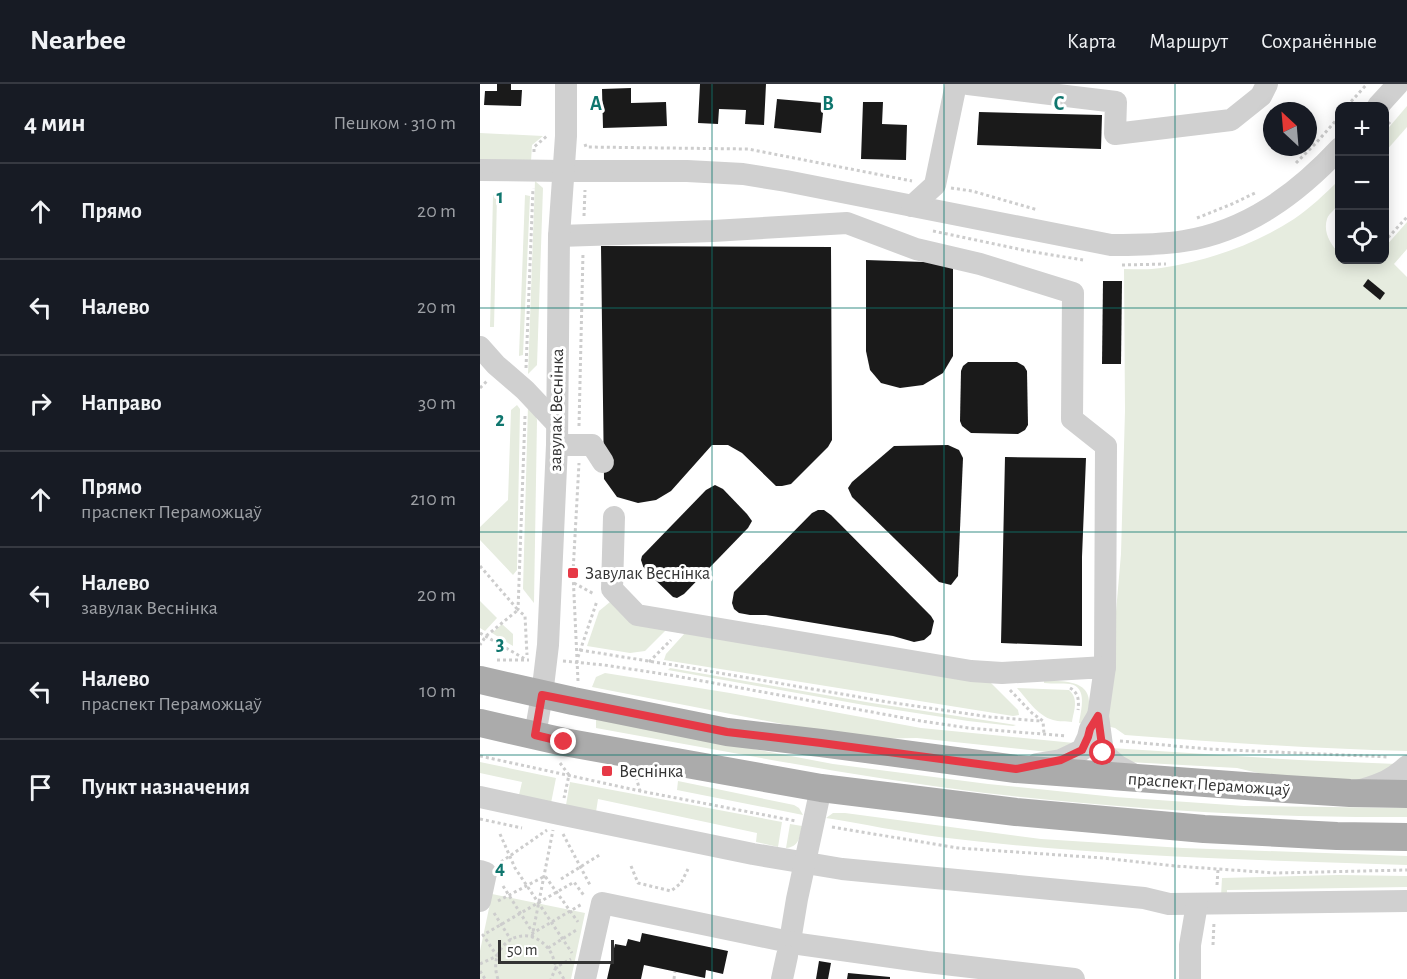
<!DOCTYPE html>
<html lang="ru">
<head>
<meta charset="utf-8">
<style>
  body { margin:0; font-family:"Alegreya Sans",sans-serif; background:#20242c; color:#f1f3f6 }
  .controls { position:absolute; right:18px; top:18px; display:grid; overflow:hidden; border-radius:12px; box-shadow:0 3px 15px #0003 }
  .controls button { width:54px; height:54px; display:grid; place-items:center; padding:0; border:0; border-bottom:2px solid #363941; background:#171b24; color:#f1f3f6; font:30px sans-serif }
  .compass { position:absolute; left:783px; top:18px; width:54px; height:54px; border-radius:50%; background:#171b24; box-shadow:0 3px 15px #0003; rotate:334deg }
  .scale { position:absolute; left:18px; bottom:15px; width:116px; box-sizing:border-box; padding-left:6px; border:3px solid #333; border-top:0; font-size:16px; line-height:21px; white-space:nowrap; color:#333; -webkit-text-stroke:4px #fff; paint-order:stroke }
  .stop { position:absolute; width:18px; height:18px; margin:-14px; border:4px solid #e63946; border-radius:50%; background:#fff }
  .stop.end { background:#e63946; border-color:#fff; box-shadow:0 2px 6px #0008 }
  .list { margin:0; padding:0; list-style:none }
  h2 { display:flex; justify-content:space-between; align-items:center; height:78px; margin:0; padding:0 24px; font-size:26px }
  h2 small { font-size:20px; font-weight:400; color:#9ea1a6 }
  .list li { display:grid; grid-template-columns:39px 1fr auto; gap:18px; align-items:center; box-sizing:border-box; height:96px; padding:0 24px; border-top:2px solid #363941 }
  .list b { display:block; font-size:22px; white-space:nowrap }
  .list p { margin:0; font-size:20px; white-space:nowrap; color:#9ea1a6 }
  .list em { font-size:20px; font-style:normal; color:#9ea1a6 }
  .icon { flex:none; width:33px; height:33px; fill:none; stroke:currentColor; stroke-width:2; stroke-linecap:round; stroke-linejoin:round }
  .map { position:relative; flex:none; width:927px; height:895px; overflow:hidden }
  header { display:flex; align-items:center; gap:36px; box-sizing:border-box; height:84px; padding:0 30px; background:#171b24; border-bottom:2px solid #363941 }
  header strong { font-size:28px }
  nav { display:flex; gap:33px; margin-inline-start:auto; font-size:21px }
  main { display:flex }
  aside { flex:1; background:#171b24 }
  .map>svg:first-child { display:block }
  .green { fill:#e6ecdf }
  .building { fill:#1a1a1a }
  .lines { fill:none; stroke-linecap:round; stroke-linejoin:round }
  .path { stroke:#cdcdcd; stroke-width:3; stroke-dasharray:3 3; stroke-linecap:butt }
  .minor { stroke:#d0d0d0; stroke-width:22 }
  .major { stroke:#ababab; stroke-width:28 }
  .route { stroke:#e63946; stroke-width:8 }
  .grid { fill:none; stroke:#0f766e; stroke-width:1.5; stroke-opacity:0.55 }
  .poi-dot { fill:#e63946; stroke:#fff; stroke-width:2 }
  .labels { text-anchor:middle; stroke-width:6; stroke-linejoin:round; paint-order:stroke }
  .street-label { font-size:18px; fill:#333; stroke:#fff }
  .poi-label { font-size:18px; fill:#333; stroke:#fff; text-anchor:start }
  .grid-label { font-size:20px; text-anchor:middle; font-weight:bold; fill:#0f766e; stroke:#fff; stroke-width:6; stroke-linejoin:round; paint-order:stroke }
</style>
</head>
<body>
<header>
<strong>Nearbee</strong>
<nav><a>Карта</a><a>Маршрут</a><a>Сохранённые</a></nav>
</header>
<main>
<aside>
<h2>4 мин<small>Пешком · 310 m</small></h2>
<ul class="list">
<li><svg class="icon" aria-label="ahead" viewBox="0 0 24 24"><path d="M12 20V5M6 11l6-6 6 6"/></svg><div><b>Прямо</b></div><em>20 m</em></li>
<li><svg class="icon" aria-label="left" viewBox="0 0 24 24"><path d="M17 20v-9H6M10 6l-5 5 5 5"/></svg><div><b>Налево</b></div><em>20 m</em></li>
<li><svg class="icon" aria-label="right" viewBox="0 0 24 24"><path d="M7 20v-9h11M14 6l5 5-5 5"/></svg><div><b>Направо</b></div><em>30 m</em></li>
<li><svg class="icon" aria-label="ahead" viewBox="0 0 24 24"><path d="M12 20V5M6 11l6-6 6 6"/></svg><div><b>Прямо</b><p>праспект Пераможцаў</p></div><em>210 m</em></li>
<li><svg class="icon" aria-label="left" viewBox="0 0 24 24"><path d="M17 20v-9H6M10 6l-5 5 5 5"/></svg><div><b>Налево</b><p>завулак Веснінка</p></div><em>20 m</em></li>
<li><svg class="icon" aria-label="left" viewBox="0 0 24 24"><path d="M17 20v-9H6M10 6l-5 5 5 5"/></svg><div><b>Налево</b><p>праспект Пераможцаў</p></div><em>10 m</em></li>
<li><svg class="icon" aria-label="arrive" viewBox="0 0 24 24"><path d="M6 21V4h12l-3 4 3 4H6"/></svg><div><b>Пункт назначения</b></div></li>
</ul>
</aside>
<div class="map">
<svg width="927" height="895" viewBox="0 0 927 895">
  <rect width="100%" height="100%" fill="#fff"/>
  <g class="green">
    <polygon points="927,22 927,43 905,68 905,48"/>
    <polygon points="0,49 63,52 52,61 51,78 0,78"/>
    <path d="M859,96C859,103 861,114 859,120C856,125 849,129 847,135C843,148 850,160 859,169L860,176H904L905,163L927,138V165L914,180L927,193V667C833,665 739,658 645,651L635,644L626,642L641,470L645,327L644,185C656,185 669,186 681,184C727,177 774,161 814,135C830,124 845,110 859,96Z"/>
    <polygon points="55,97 63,104 57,281 48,290"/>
    <polygon points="13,111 17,112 14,243 10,243"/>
    <polygon points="45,111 50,112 43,271 39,272"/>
    <polygon points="37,321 40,325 37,486 33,491 0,456 0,443 28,416 31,326"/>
    <polygon points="48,322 55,329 57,336 54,519 43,505"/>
    <polygon points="0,517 17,534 5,547 0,544"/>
    <polygon points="130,518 187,545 165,567 150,569 107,562 119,527"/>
    <polygon points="22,540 33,550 33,562 12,549"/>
    <polygon points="205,549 509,597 538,626 539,631 533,632 184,576 186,570"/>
    <polygon points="190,584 392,619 536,641 533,642 488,637 384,621 188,586"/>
    <polygon points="125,589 250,609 441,644 594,659 577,669 437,654 379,655 112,603 116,593"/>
    <path d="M564,597C581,597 611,595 609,621C609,627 607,634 606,640L599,639C601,627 608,603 590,600C582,599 573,600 564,599Z"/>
    <path d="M537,604L589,606C599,615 594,626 592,638C586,637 579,638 573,636C558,632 547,615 537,604Z"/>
    <path d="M116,635L353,680L508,700L635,713L764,722L927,724V733C786,734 645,725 505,709C375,693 245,667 116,644Z"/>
    <polygon points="631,664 819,676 917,680 890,696 799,694 757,684 648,678"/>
    <polygon points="0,678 76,694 71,719 39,711 42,698 0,689"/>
    <polygon points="198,697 314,721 319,724 323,731 197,706"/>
    <polygon points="90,698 302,738 298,763 276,758 277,749 118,715 116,728 86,721"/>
    <path d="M353,729H365L561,755L703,764L927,772V781C771,776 614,772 459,753C421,748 384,740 346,734Z"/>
    <path d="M310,740L322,742C320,753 319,763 306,764Z"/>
    <polygon points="858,791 927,792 927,803 747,806 747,811 741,812 742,794"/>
    <polygon points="12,810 105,829 91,895 0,895 0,867"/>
  </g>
  <g class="building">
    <polygon points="17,0 31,0 31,6 42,6 41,22 4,21 5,7 17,7"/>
    <polygon points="220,0 286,0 284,41 265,40 266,26 239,25 238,40 218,39"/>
    <polygon points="151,4 151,19 186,18 187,42 123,44 122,5"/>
    <polygon points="297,15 344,19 341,49 294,44"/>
    <polygon points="383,18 403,18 402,40 427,41 426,76 381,75"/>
    <polygon points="499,28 622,31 621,65 497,61"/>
    <polygon points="121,162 351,163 352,356 348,363 311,400 302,402 296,402 262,369 248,361 232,361 191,407 176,416 158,419 137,413 124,395"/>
    <polygon points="386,176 473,179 473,272 463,289 443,301 420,304 401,299 390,286 386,267"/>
    <polygon points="888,195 905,209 900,216 883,202"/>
    <polygon points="623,197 642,197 641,280 622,280"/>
    <polygon points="488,278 537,278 544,282 547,287 548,341 545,346 538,350 491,349 482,342 480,337 481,287 483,282"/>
    <polygon points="468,361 479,366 483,374 478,492 471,501 459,498 372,413 368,404 372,398 414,362"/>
    <polygon points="525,373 606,374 602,473 602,562 521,559"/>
    <polygon points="235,401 243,405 267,430 272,437 268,444 204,510 197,514 193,513 164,485 161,476 162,472 226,406"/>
    <polygon points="338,426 344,426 351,431 451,532 454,537 451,550 444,556 434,558 413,552 286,531 270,531 259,529 254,525 252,519 254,508 332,429"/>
    <polygon points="162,849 248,867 243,890 226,886 225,894 164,881 161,895 127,895 135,860 146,862 148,855 160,858"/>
    <polygon points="339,877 351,879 348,895 336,895"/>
    <polygon points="368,889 410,893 410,895 367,895"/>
  </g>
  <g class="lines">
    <g class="path">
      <polyline points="867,22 887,0"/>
      <polyline points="904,44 910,38"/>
      <polyline points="105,60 106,63 268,65 432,97"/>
      <polyline points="54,68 54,63 67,52 67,50"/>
      <polyline points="816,79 836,59 860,32"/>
      <polyline points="471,104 492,107 558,126"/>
      <polyline points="104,132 105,106"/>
      <polyline points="717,134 752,120 777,108"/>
      <polyline points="453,147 548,167 603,176"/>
      <polyline points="904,158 927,133"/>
      <polyline points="642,181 686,180"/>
      <polyline points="46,284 53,104"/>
      <polyline points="0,304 8,296"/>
      <polyline points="45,332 38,526 45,532 47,571"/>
      <polyline points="99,342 103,169"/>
      <polyline points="0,482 38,526 6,552 0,561"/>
      <polyline points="94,499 114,510"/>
      <polyline points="0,549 45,575"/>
      <polyline points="100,566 199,582 408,618 510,633 561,637"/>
      <polyline points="98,573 117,517"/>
      <polyline points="17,576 49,576"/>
      <polyline points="83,577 124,581 190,591 441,637 489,644 586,652"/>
      <polyline points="169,578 191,556"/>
      <polyline points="98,597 93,489 99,379"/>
      <path d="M590,604C599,609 599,617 598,626"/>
      <polyline points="530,606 552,629 563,637 564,650"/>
      <polyline points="640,657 728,665 909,673"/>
      <polyline points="0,672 160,707 316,737"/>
      <polyline points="80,679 89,691 84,714"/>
      <polyline points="156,693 160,707"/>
      <polyline points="0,735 42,744"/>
      <polyline points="352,743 478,764 623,774 695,782 795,789 927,786"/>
      <polyline points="20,750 35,784 92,869"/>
      <polyline points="83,750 110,801"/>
      <polyline points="21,778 67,746"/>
      <polyline points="151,782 158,799 191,807 201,799 208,785"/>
      <polyline points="81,795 121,770"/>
      <polyline points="737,801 738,785"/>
      <polyline points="23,802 53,849 102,820"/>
      <polyline points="18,817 65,792 98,838"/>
      <polyline points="14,829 31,856"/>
      <polyline points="52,853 73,746"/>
      <polyline points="733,861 734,838"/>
      <polyline points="68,864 98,845"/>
      <polyline points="0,880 17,872 3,851 94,798 105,813"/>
      <polyline points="0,887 5,895"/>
      <path d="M18,895C6,862 43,837 66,862C72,868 74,876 76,883L71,895"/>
      <polyline points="84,895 76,883 91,875"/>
      <polyline points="194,895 195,888"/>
    </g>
    <g class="minor">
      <polyline points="488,0 636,18 635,50 751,36 781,12 787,0"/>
      <polyline points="898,22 918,0"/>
      <path d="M0,86L83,87H207L263,90L306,97L631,161C655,161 680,161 704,157C767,147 817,110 860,64"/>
      <polyline points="432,122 455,101 476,0"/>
      <polyline points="79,152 233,147 367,139 436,165 500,180 593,209 592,335 626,362 625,583"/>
      <polyline points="0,263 16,281 45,306 77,340"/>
      <polyline points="77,361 112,361 123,378"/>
      <polyline points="134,433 132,505 157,531 491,587 522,589 625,583 618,632 623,669 638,682 660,694"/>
      <polyline points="55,651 62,611 68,561 77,361 79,152 86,52 86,0"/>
      <polyline points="557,680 581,676 602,666 608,653 610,645 617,633"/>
      <path d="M881,706C901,700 912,696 927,682"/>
      <polyline points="0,713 79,730 273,770 362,785 664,814 689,820 927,817"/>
      <polyline points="0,787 6,789 0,817"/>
      <polyline points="311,851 317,815 341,704"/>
      <polyline points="105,895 122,819 319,860 447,878 594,895"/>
      <polyline points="302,895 307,872"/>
      <polyline points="710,895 710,861 717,820"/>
    </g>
    <g class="major">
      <polyline points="0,596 93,617 247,648 341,659 536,685 806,705 870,709 927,710"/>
      <polyline points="0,639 84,658 341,704 536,728 724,745 857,752 927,753"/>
    </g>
  </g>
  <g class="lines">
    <polyline class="route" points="84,658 55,651 62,611 247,648 341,659 536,685 581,676 602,666 608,653 610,645 618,632 623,669"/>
  </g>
  <path class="grid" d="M232,0V895M464,0V895M695,0V895M0,224H927M0,448H927M0,671H927"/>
  <g class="poi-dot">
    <rect x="87" y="483" width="12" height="12" rx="3"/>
    <rect x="121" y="681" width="12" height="12" rx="3"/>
  </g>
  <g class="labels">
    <g class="street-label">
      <text transform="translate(76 326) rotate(-89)" y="6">завулак Веснінка</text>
      <text transform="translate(729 700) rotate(4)" y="6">праспект Пераможцаў</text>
    </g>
    <g class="poi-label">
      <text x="105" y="495">Завулак Веснінка</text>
      <text x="139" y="693">Веснінка</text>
    </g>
  </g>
  <g class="grid-label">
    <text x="116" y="26">A</text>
    <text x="348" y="26">B</text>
    <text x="579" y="26">C</text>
    <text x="20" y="119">1</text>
    <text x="20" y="342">2</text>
    <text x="20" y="566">3</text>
    <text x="20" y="790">4</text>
  </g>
</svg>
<div class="controls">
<button>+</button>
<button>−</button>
<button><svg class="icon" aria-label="locate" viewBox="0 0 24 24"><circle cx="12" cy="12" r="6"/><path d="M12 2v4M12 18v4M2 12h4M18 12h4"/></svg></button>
</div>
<svg class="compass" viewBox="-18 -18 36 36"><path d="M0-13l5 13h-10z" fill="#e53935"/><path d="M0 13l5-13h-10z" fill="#9ea1a6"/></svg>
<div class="scale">50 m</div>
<div class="stop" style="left:623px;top:669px"></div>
<div class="stop end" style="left:84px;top:658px"></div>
</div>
</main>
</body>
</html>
